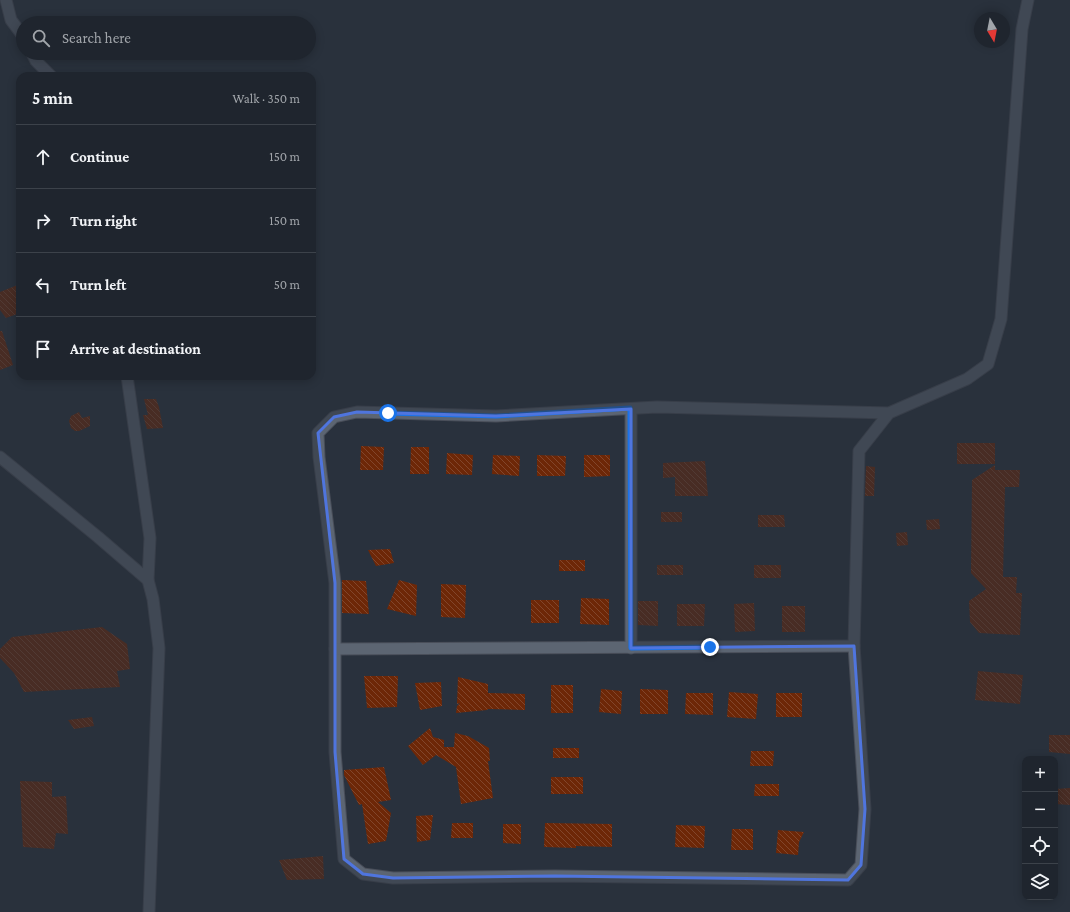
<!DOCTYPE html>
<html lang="en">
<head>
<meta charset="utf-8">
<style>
  body { margin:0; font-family:"Crimson Pro",serif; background:#2c313a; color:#f1f3f6 }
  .controls { position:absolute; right:12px; bottom:12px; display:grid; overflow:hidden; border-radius:8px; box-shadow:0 2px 10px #0003 }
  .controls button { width:36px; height:36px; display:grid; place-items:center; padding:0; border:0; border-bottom:1px solid #3c424a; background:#1f252e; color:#f1f3f6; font:20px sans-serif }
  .compass { position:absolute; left:974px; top:12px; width:36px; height:36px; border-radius:50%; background:#1f252e; box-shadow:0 2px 10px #0003; rotate:170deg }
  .stop { position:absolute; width:12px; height:12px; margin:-9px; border:3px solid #1a73e8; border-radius:50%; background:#fff }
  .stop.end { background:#1a73e8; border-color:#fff; box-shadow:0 1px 4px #0008 }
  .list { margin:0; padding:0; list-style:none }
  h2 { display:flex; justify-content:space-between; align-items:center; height:52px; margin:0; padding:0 16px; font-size:17px }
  h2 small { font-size:13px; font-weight:400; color:#a1a5aa }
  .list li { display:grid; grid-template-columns:26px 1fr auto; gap:12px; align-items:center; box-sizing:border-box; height:64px; padding:0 16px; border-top:1px solid #3c424a }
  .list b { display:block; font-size:15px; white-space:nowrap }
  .list em { font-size:13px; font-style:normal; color:#a1a5aa }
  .icon { flex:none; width:22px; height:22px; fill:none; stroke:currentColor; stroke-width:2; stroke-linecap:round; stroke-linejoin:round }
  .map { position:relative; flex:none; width:1070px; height:912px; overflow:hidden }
  .search { position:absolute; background:#1f252e; box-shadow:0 2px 10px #0003; left:16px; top:16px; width:300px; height:44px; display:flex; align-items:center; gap:10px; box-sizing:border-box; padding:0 14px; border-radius:22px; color:#a1a5aa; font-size:15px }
  .panel { position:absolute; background:#1f252e; box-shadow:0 2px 10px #0003; left:16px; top:72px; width:300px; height:308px; border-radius:12px }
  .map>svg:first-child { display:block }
  .building { fill:url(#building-back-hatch) }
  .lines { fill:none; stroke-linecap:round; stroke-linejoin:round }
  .minor-casing { stroke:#494e59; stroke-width:13 }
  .minor { stroke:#5c6572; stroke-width:11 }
  .route { stroke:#1a73e8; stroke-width:5 }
  .marked { fill:none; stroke:#4f75de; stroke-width:3; stroke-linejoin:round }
</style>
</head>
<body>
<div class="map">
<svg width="1070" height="912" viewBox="0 0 1070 912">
  <defs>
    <pattern id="building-back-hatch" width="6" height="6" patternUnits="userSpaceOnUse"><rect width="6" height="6" fill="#6d2707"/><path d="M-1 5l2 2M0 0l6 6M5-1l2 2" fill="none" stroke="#82462c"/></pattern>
  </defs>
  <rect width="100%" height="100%" fill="#29313d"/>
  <g class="building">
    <polygon points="20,284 20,313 6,318 0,310 0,292"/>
    <polygon points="0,331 2,331 13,365 0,370"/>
    <polygon points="144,399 156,399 159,407 163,428 147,429 143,415 148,415"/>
    <polygon points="79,412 82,418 90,416 90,426 79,431 75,431 71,428 69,421 71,416"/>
    <rect x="957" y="443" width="38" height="21"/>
    <polygon points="361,446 384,447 383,470 360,470"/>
    <polygon points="411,447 429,447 429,474 410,474"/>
    <polygon points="447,453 473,455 472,475 446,474"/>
    <polygon points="493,455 520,456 519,476 492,474"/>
    <polygon points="537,455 566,456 565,476 537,476"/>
    <polygon points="584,455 610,455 610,476 584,477"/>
    <polygon points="705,461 708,496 675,496 675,477 663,478 663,463"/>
    <polygon points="995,465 995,470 1020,470 1019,487 1005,487 1003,577 1017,577 1016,593 1022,593 1020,635 979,633 970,622 969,601 986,589 971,573 972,480"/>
    <polygon points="866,466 875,467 874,496 865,496"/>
    <rect x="661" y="512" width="21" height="10"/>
    <polygon points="758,515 784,515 785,527 758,527"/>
    <polygon points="939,519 940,529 927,530 926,520"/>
    <polygon points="907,532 908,545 897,546 896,533"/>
    <polygon points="390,549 394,563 376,566 368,550"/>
    <rect x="559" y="560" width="26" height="11"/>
    <rect x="657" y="565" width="26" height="10"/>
    <rect x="754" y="565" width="27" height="13"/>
    <polygon points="342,580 366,581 369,614 342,613"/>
    <polygon points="399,580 417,585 416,616 387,609"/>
    <polygon points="441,584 466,585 465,618 441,617"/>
    <polygon points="581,598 609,599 609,625 580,624"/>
    <rect x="531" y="600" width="28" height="23"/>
    <polygon points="638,601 658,601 658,626 638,625"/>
    <polygon points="754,603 755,631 735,632 734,604"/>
    <polygon points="677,604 705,604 704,626 677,626"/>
    <rect x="782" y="606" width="23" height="26"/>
    <polygon points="102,627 127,644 130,669 117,671 120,687 24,692 14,673 0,658 0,649 12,637"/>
    <polygon points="978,671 1023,675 1020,704 975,700"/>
    <polygon points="364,676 398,676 397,707 367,708"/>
    <polygon points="458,677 488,684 488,693 525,694 525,710 488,709 487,710 456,713 457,706 460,703 457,704"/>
    <polygon points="441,682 442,706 420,710 415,683"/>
    <rect x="551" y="685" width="22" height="28"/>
    <polygon points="601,689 622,691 621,714 599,712"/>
    <polygon points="640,689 668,690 668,714 640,714"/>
    <polygon points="729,692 758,694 756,719 727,717"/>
    <polygon points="686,693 713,693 713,715 685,714"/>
    <rect x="776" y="693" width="26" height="24"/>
    <polygon points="92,717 94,726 74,729 68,720"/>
    <polygon points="430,728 433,737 444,740 444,747 454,747 455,733 468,736 489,748 490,761 488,761 493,798 461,804 456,767 436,755 423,765 408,746"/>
    <polygon points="1049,735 1070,735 1070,754 1049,752"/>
    <rect x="553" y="748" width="26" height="10"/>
    <polygon points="751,751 774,751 773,766 750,766"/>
    <polygon points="384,767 391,800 378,802 391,813 386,841 368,844 362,804 359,805 344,775 344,770"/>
    <rect x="551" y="777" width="32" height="17"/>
    <polygon points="20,781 52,782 52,797 66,796 68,834 56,833 54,849 23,847"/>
    <polygon points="755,784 779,784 779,796 754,796"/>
    <polygon points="1070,788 1070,805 1055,804 1055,789"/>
    <polygon points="433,815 430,840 417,842 416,816"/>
    <polygon points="452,823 473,823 473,838 451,838"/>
    <polygon points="545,823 612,824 612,847 576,846 576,848 544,847"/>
    <polygon points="503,824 521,824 521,844 503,843"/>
    <polygon points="676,825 705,826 704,848 675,847"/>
    <polygon points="732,829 753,829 753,850 731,850"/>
    <polygon points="778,830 804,832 799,842 798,855 776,853"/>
    <polygon points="323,856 324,879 287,880 279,860"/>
  </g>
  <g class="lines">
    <defs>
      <g id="minor">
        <polyline points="6,0 11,20 23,36"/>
        <polyline points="32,53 36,61 51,76"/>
        <polyline points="127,376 150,538 148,580 153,599 159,648 149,912"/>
        <polyline points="631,409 631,648"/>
        <polyline points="889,413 859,451 854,646 865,809 861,865 848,880 555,876 393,878 363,874 344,859 335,752 335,583 319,457 318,433 334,417 357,412 496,416 657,407 889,413 967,379 988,364 1001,319 1022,29 1028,0"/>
        <polyline points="0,457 98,537 148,580"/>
        <polyline points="335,649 854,646"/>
      </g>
    </defs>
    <use href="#minor" class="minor-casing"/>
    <use href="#minor" class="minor"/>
  </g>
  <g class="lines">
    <polyline class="route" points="388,413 496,416 630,408 631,648 710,647"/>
  </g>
  <path d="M0 0H1070V912H0ZM631,409V648L854,646L865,809L861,865L848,880L555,876L393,878L363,874L344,859L335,752V583L318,433L334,417L357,412L496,416Z" fill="#29313d" fill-opacity=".55" fill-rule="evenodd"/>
  <path class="marked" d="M631,409V648L854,646L865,809L861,865L848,880L555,876L393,878L363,874L344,859L335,752V583L318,433L334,417L357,412L496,416Z"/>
</svg>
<div class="controls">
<button>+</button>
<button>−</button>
<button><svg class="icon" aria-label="locate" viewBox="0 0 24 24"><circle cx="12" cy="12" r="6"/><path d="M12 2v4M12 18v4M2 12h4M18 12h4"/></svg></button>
<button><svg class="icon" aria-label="layers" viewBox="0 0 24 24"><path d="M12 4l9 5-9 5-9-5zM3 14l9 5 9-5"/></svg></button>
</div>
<svg class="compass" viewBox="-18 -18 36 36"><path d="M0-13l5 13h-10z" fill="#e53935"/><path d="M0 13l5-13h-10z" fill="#a1a5aa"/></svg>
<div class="stop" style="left:388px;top:413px"></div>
<div class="stop end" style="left:710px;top:647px"></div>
<div class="search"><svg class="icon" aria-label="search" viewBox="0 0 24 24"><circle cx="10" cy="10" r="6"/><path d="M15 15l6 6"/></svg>Search here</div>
<section class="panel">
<h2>5 min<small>Walk · 350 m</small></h2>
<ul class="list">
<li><svg class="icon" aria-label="ahead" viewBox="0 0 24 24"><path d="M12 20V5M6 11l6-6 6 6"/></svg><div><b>Continue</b></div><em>150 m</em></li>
<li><svg class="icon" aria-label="right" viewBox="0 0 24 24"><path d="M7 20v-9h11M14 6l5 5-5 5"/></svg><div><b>Turn right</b></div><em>150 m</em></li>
<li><svg class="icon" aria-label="left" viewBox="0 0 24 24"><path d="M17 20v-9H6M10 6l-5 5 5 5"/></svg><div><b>Turn left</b></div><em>50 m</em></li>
<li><svg class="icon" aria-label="arrive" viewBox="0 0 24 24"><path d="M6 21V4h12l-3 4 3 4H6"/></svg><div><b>Arrive at destination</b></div></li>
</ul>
</section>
</div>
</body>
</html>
